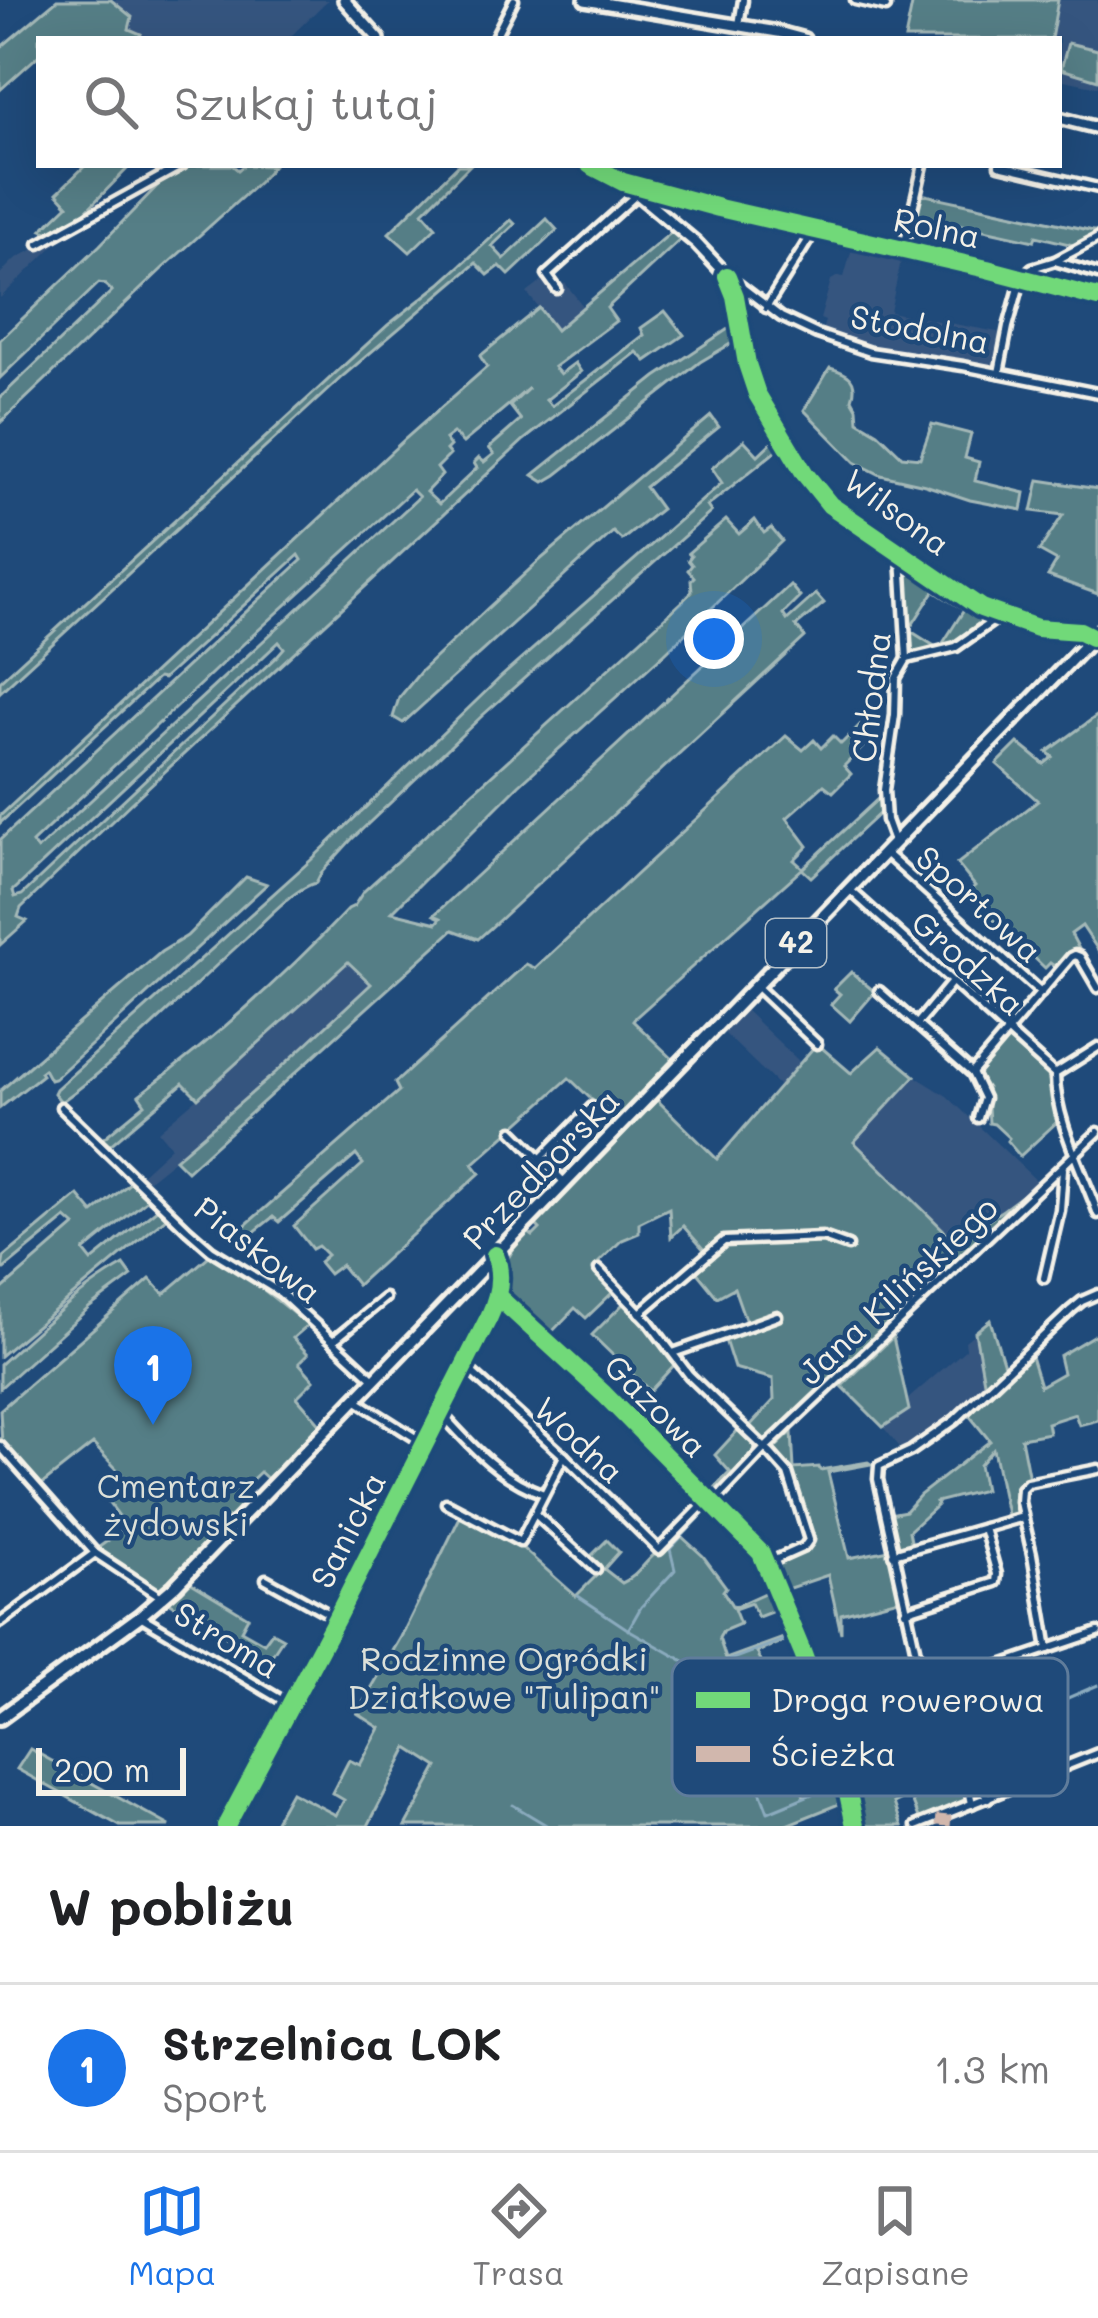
<!DOCTYPE html>
<html lang="pl">
<head>
<meta charset="utf-8">
<style>
  body { margin:0; font-family:Mali,sans-serif; background:#f2f2f2; color:#202124 }
  .scale { position:absolute; left:36px; bottom:30px; width:150px; box-sizing:border-box; padding-left:12px; border:6px solid #f4f1e8; border-top:0; font-size:33px; line-height:42px; white-space:nowrap; color:#f4f1e8; -webkit-text-stroke:9px #1f4a7a; paint-order:stroke }
  .you { position:absolute; left:714px; top:639px; width:42px; height:42px; margin:-30px; border:9px solid #fff; border-radius:50%; background:#1a73e8; box-shadow:0 0 0 18px #1a73e833 }
  .badge { display:grid; place-items:center; width:78px; height:78px; border-radius:50%; background:#1a73e8; color:#fff; font-size:39px; font-weight:700 }
  .pin { position:absolute; translate:-50% -99px; filter:drop-shadow(0 3px 6px #0008) }
  .pin::after { content:''; position:absolute; top:63px; width:42px; height:36px; background:inherit; clip-path:polygon(0 0,100% 0,50% 100%) }
  .list { margin:0; padding:0; list-style:none }
  h2 { display:flex; justify-content:space-between; align-items:center; height:156px; margin:0; padding:0 48px; font-size:51px }
  h2 small { font-size:39px; font-weight:400; color:#757577 }
  .list li { display:grid; grid-template-columns:78px 1fr auto; gap:36px; align-items:center; box-sizing:border-box; height:168px; padding:0 48px; border-top:3px solid #e0e0e0 }
  .list b { display:block; font-size:45px; white-space:nowrap }
  .list p { margin:0; font-size:39px; white-space:nowrap; color:#757577 }
  .list em { font-size:39px; font-style:normal; color:#757577 }
  .icon { flex:none; width:66px; height:66px; fill:none; stroke:currentColor; stroke-width:2; stroke-linecap:round; stroke-linejoin:round }
  .map { position:relative; flex:none; width:1098px; height:1826px; overflow:hidden }
  .search { position:absolute; background:#fff; box-shadow:0 12px 48px #0002; left:36px; right:36px; top:36px; height:132px; display:flex; align-items:center; gap:30px; box-sizing:border-box; padding:0 42px; border-radius:0px; color:#757577; font-size:45px }
  .sheet { height:324px; background:#fff }
  nav { display:flex; justify-content:space-around; align-items:center; box-sizing:border-box; height:168px; border-top:3px solid #e0e0e0; background:#fff; font-size:33px; color:#757577 }
  nav a { display:grid; justify-items:center; gap:6px }
  nav .on { color:#1a73e8 }
  .map>svg:first-child { display:block }
  .built { fill:#34547f }
  .green { fill:#547e86; stroke:#a4b8b7; stroke-width:3; fill-rule:evenodd }
  .lines { fill:none; stroke-linecap:round; stroke-linejoin:round }
  .stream { stroke:#8babbe; stroke-width:3 }
  .street-casing { stroke:#f4f1e8; stroke-width:15 }
  .secondary-casing { stroke:#f4f1e8; stroke-width:18 }
  .primary-casing { stroke:#f4f1e8; stroke-width:20 }
  .street { stroke:#1f4a7a; stroke-width:6 }
  .secondary { stroke:#1f4a7a; stroke-width:9 }
  .primary { stroke:#1f4a7a; stroke-width:10 }
  .quiet { stroke:#d1b7ad; stroke-width:15; stroke-dasharray:30 15; stroke-linecap:butt }
  .cycleway-casing { stroke:#1f4a7a; stroke-width:26 }
  .cycleway { stroke:#71d979; stroke-width:18 }
  .labels { text-anchor:middle; stroke-width:9; stroke-linejoin:round; paint-order:stroke }
  .shield { fill:#1f4a7a; stroke:#b4bfc7; stroke-width:3 }
  .shield-label { font-size:30px; font-weight:bold; fill:#f4f1e8 }
  .street-label { font-size:33px; fill:#f4f1e8; stroke:#1f4a7a }
  .park-label { font-size:33px; fill:#dce0d9; stroke:#1f4a7a }
  .key { fill:#1f4a7a; stroke:#5f7c9b; stroke-width:3 }
  .key-label { font-size:33px; fill:#f4f1e8 }
</style>
</head>
<body>
<div class="map">
<svg width="1098" height="1826" viewBox="0 0 1098 1826">
  <rect width="100%" height="100%" fill="#1f4a7a"/>
  <filter id="ink" filterUnits="userSpaceOnUse"><feTurbulence type="fractalNoise" baseFrequency=".00833" numOctaves="2"/><feDisplacementMap in="SourceGraphic" scale="24" xChannelSelector="R" yChannelSelector="G"/><feConvolveMatrix kernelMatrix="1 2 1 2 8 2 1 2 1" color-interpolation-filters="sRGB"/></filter>
  <g filter="url(#ink)">
    <g class="built">
      <polygon points="111,0 328,0 288,39 140,39 141,33 129,30 132,16"/>
      <polygon points="1058,0 1098,0 1098,87 1059,79 1059,39 1051,39"/>
      <polygon points="69,231 17,282 0,298 0,274 15,259"/>
      <polygon points="853,245 902,256 890,312 1003,333 995,367 895,352 822,330 825,321 820,319 831,280 838,276 844,277"/>
      <polygon points="544,280 554,292 565,283 583,306 556,330 527,293"/>
      <polygon points="348,962 371,983 274,1074 175,1159 145,1183 138,1177 171,1147 158,1131 259,1045"/>
      <polygon points="743,1008 800,1062 781,1088 722,1031"/>
      <polygon points="915,1076 947,1096 1039,1183 1003,1210 955,1240 853,1142"/>
      <polygon points="975,1333 985,1387 920,1440 903,1451 883,1427 909,1410 908,1399 966,1349 965,1341"/>
    </g>
    <g class="green">
      <polygon points="57,0 111,0 132,17 129,29 141,34 139,39 39,39 39,55 0,90 0,48"/>
      <polygon points="913,0 1058,0 1051,39 905,39"/>
      <polygon points="1068,43 1098,50 1098,80 1061,69"/>
      <polygon points="86,165 131,165 80,217 49,233 42,230 68,205 57,193"/>
      <polygon points="190,165 232,165 238,170 244,165 273,166 259,182 163,268 0,423 0,398 112,291 104,284 99,283 0,378 0,340 100,245 166,177"/>
      <polygon points="458,165 470,165 423,212 436,227 410,252 389,233"/>
      <polygon points="921,194 1098,232 1098,233 1077,246 1036,236 1034,241 916,215"/>
      <polygon points="547,219 557,230 509,275 500,266 488,275 476,263 344,375 0,692 0,681 388,325 440,284 511,220 515,224 492,246 504,259"/>
      <path d="M674,230L683,237L607,308L616,321L554,367L560,374L575,363L581,372L546,400L552,406L644,335L641,328L665,311L684,335L646,361L637,352L524,440L132,802L21,908L18,917L27,921L0,945V840L302,560L299,555L163,679L158,678L0,823V816L405,439L487,367L480,356L539,308L556,330ZM529,388L510,406L521,420L489,448L494,454L484,462L479,458L474,463L477,468L439,504L426,492L442,475L437,468L450,455L446,450L450,446L445,439L453,433L463,443ZM412,490L419,497L37,850L32,843L229,657ZM279,642L284,648L277,656L22,895L15,897L13,891Z"/>
      <polygon points="734,325 737,340 700,362 556,475 544,482 533,475 656,377"/>
      <path d="M830,368C848,373 859,379 852,399L857,408L858,421L878,433L902,456L920,458L932,424L971,434L965,458L979,462L975,481L1025,493L1022,510L970,500L925,485L881,475L855,462L804,410Z"/>
      <polygon points="711,416 719,427 645,487 661,509 622,540 613,532 403,723 393,717 399,698 421,671 490,606 539,561"/>
      <path d="M776,438L781,447L707,506L711,512L483,715L351,840L321,873L316,883C294,888 262,923 244,940C184,994 126,1055 61,1102L54,1093L56,1089L311,860L502,676L722,483L712,468L744,440L758,455Z"/>
      <polygon points="1039,480 1098,489 1098,594 1048,576 1057,561 1039,551 1063,515 1032,511"/>
      <path d="M726,520L739,534L755,520L764,533L771,528L782,541L665,653L519,785L392,912L437,923L441,918L434,915L790,585L800,597L783,614L787,620L816,594L824,603L796,626L805,637L496,923L478,939L453,930L187,1171L175,1159L274,1074L371,984L348,962L198,1098L183,1083L108,1147L101,1140L145,1104L139,1095C214,1039 284,977 348,909L354,906L363,892L682,602L692,591L691,580L694,577L688,570L692,565L688,560L691,556L688,553Z"/>
      <polygon points="910,567 991,617 954,642 941,646 964,610 934,591 909,630 936,647 910,654 908,650 903,571"/>
      <polygon points="1098,715 1098,950 1082,926 1071,934 1079,949 1057,968 1050,963 1045,968 967,894 975,886 957,864 1038,801 997,764 1018,743 1044,764 1053,757 1047,752"/>
      <polygon points="860,725 872,738 844,766 851,774 833,792 824,785 787,818 808,846 794,860 803,868 881,796 882,811 811,877 802,869 636,1017 633,1021 676,1062 616,1123 569,1078 473,1164 480,1173 357,1285 341,1265 329,1274 319,1262 327,1255 318,1246 312,1249 294,1226 363,1164 356,1155 279,1222 273,1217 248,1237 241,1229 399,1091 395,1083 526,964 535,968 786,736 803,750 814,740 821,748 833,736 841,744"/>
      <polygon points="246,877 267,884 54,1079 50,1080 44,1069 40,1072 42,1075 0,1108 0,1091 161,952 187,936"/>
      <polygon points="851,972 875,992 850,1021 831,1004 840,994 834,989"/>
      <polygon points="1009,1038 1048,1075 1058,1121 1020,1156 1007,1141 1009,1138 994,1124 989,1123 987,1088 976,1073"/>
      <path d="M814,1047H821L851,1073L880,1047L915,1076L854,1142L954,1240L1003,1210L1039,1183L768,1440L760,1439L749,1427L774,1400L773,1379L734,1368L725,1340L776,1320V1315L746,1322L734,1288L717,1297L695,1270L716,1249L713,1246L706,1252L683,1226L671,1237L669,1208L639,1223V1233L622,1240L594,1267L613,1292L586,1318L575,1308L549,1335C504,1295 483,1287 526,1231L533,1236L540,1229L534,1223L544,1216L657,1100L717,1159Z"/>
      <polygon points="131,1182 148,1199 84,1251 92,1261 158,1208 167,1217 0,1356 0,1291 75,1226 66,1218 4,1269 2,1269 4,1257 78,1195 93,1213"/>
      <polygon points="209,1256 264,1290 308,1325 293,1338 308,1354 299,1363 314,1380 297,1397 322,1426 270,1481 260,1472 241,1490 250,1500 159,1592 95,1550 127,1527 107,1500 128,1481 93,1444 41,1485 2,1444 0,1410 150,1279 164,1294"/>
      <path d="M124,1265L132,1276L90,1307L0,1388V1364C39,1330 78,1290 124,1265Z"/>
      <polygon points="623,1304 654,1333 675,1364 650,1391 592,1335"/>
      <polygon points="990,1320 1005,1368 985,1387 975,1332"/>
      <polygon points="1098,1333 1098,1420 1079,1425 1075,1414 1047,1423 1049,1433 1021,1438 1029,1479 1018,1489 1016,1516 1008,1519 993,1449 979,1465 984,1490 936,1502 937,1505 909,1531 912,1546 901,1549 895,1543 889,1514 906,1511 920,1495 990,1441 969,1415 1030,1353 1040,1386 1063,1373 1059,1356"/>
      <polygon points="893,1337 909,1410 883,1427 842,1386"/>
      <polygon points="740,1428 755,1443 757,1452 717,1494 711,1492 730,1472 715,1455"/>
      <polygon points="792,1432 794,1469 819,1467 820,1470 868,1462 871,1464 828,1472 849,1558 889,1550 899,1599 841,1614 841,1633 828,1575 781,1591 771,1567 813,1545 814,1540 795,1478 775,1453 775,1448"/>
      <path d="M461,1515L521,1547L576,1596L603,1569L590,1557L607,1540L619,1552L604,1569L622,1583C637,1577 643,1564 655,1554C662,1549 673,1543 681,1536L703,1556L726,1587L723,1591L733,1607L771,1590L779,1609L758,1617L751,1603L734,1609L740,1624L723,1631L719,1638L726,1659L792,1635V1638L757,1652L773,1689L807,1677L809,1686L792,1692L793,1697L811,1691L819,1711L818,1718L746,1747L753,1769L788,1757L804,1796L843,1779L844,1802L784,1826H406L438,1767L408,1748L368,1826H272L291,1792L336,1815L344,1800L332,1793L349,1760L360,1765L380,1728L357,1713L401,1637Z"/>
      <polygon points="188,1581 248,1617 241,1630 264,1643 272,1632 283,1638 268,1661 167,1601"/>
      <polygon points="949,1678 948,1714 979,1711 976,1729 986,1732 1015,1720 1014,1724 993,1733 988,1793 981,1788 968,1794 968,1803 920,1820 910,1795 894,1803 902,1826 860,1826 854,1794 855,1781 900,1767 893,1747 930,1730 920,1680"/>
      <polygon points="30,1749 170,1826 120,1826 17,1769"/>
    </g>
    <g class="lines">
      <g class="stream">
        <polyline points="578,1596 626,1628 719,1681 768,1812 841,1782"/>
        <polyline points="628,1630 641,1607 675,1570 670,1549 707,1510"/>
        <polyline points="709,1674 717,1665 792,1637"/>
        <polyline points="944,1751 1098,1685"/>
        <polyline points="513,1805 548,1826"/>
        <polyline points="863,1826 854,1799 871,1780 941,1752"/>
      </g>
      <defs>
        <g id="street">
          <polyline points="855,0 886,7"/>
          <polyline points="739,25 743,0"/>
          <polyline points="494,39 514,0"/>
          <polyline points="999,165 1098,188"/>
          <path d="M627,183C783,225 942,255 1098,298"/>
          <polyline points="39,244 182,165"/>
          <polyline points="903,251 923,165"/>
          <polyline points="1058,262 1098,274"/>
          <polyline points="730,278 781,317 817,334 870,352 963,366 1098,393"/>
          <polyline points="557,289 547,275 637,194"/>
          <polyline points="766,308 814,231"/>
          <polyline points="999,373 1008,327 1022,277 1032,268 1055,261 1098,238"/>
          <polyline points="907,659 956,647 1000,616"/>
          <polyline points="894,842 886,820 884,790 895,715 896,678 907,659 901,556"/>
          <polyline points="884,852 1041,993"/>
          <polyline points="849,889 1055,1074"/>
          <polyline points="755,985 817,1044"/>
          <polyline points="879,991 972,1073 984,1098 978,1118"/>
          <polyline points="917,1024 952,982"/>
          <polyline points="972,1073 1071,957 1075,955 1080,957 1098,988"/>
          <polyline points="1055,1074 1098,1047"/>
          <path d="M1055,1075C1055,1119 1083,1172 1098,1214"/>
          <polyline points="61,1107 187,1229 211,1250 281,1293 375,1380"/>
          <polyline points="513,1131 565,1183"/>
          <polyline points="540,1159 592,1107"/>
          <polyline points="599,1270 648,1321 689,1375 771,1454 788,1473 809,1540 804,1547 766,1564"/>
          <polyline points="1044,1278 1060,1210 1063,1169"/>
          <polyline points="497,1296 604,1394 761,1553 803,1654 823,1709 845,1779 855,1826"/>
          <polyline points="640,1313 724,1241 823,1237 848,1246"/>
          <polyline points="333,1341 385,1298"/>
          <polyline points="673,1353 777,1316"/>
          <polyline points="465,1366 564,1456 659,1550 708,1500"/>
          <polyline points="357,1401 425,1444"/>
          <path d="M441,1413C472,1447 500,1479 544,1494"/>
          <polyline points="0,1446 95,1553 160,1596"/>
          <polyline points="446,1503 520,1542 564,1456"/>
          <polyline points="712,1504 765,1448 1098,1132"/>
          <polyline points="536,1515 596,1569"/>
          <polyline points="893,1554 1023,1517"/>
          <polyline points="266,1579 336,1618"/>
          <polyline points="905,1611 996,1582 997,1574 984,1528"/>
          <polyline points="140,1616 290,1705"/>
          <polyline points="0,1623 95,1553"/>
          <polyline points="1048,1649 1032,1554 1020,1502 1021,1489 1027,1483 1098,1469"/>
          <polyline points="921,1675 878,1479 879,1466 911,1451 955,1420 1071,1310 1082,1301 1098,1294"/>
          <polyline points="816,1691 921,1675 980,1672 1098,1632"/>
          <polyline points="972,1804 970,1794 975,1790 982,1789 988,1798"/>
          <polyline points="916,1826 1098,1753"/>
        </g>
        <g id="secondary">
          <polyline points="344,0 379,39"/>
          <polyline points="585,0 778,32 804,39"/>
          <polyline points="1059,118 1098,128"/>
          <polyline points="590,165 623,182 696,243 727,276 735,296 747,364 757,394 805,474 830,505 981,608 1037,628 1080,631 1092,637"/>
          <path d="M226,1826L336,1619L489,1317C498,1298 503,1275 495,1255"/>
        </g>
        <polyline id="primary" points="0,1718 140,1616 175,1586 1098,632"/>
      </defs>
      <use href="#street" class="street-casing"/>
      <use href="#secondary" class="secondary-casing"/>
      <use href="#primary" class="primary-casing"/>
      <use href="#street" class="street"/>
      <use href="#secondary" class="secondary"/>
      <use href="#primary" class="primary"/>
      <polyline class="quiet" points="943,1826 944,1815"/>
      <defs>
        <g id="cycleway">
          <polyline points="590,165 623,182 719,208 987,269 1098,298"/>
          <polyline points="727,276 735,296 747,364 757,394 805,474 830,505 981,608 1037,628 1080,631 1092,637"/>
          <polyline points="497,1296 604,1394 761,1553 803,1654 823,1709 845,1779 855,1826"/>
          <path d="M226,1826L336,1619L489,1317C498,1298 503,1275 495,1255"/>
        </g>
      </defs>
      <use href="#cycleway" class="cycleway-casing"/>
      <use href="#cycleway" class="cycleway"/>
    </g>
  </g>
  <g class="labels">
    <rect class="shield" x="766" y="919" width="60" height="48" rx="9"/>
    <g class="shield-label">
      <text x="796" y="953">42</text>
    </g>
    <g class="street-label">
      <text transform="translate(937 228) rotate(12)" y="12">Rolna</text>
      <text transform="translate(920 329) rotate(11)" y="12">Stodolna</text>
      <text transform="translate(897 512) rotate(36)" y="12">Wilsona</text>
      <text transform="translate(871 697) rotate(-83)" y="12">Chłodna</text>
      <text transform="translate(979 904) rotate(42)" y="12">Sportowa</text>
      <text transform="translate(968 963) rotate(42)" y="12">Grodzka</text>
      <text transform="translate(541 1169) rotate(-46)" y="12">Przedborska</text>
      <text transform="translate(258 1250) rotate(38)" y="12">Piaskowa</text>
      <text transform="translate(898 1290) rotate(-43)" y="12">Jana Kilińskiego</text>
      <text transform="translate(656 1406) rotate(45)" y="12">Gazowa</text>
      <text transform="translate(579 1440) rotate(43)" y="12">Wodna</text>
      <text transform="translate(348 1530) rotate(-63)" y="12">Sanicka</text>
      <text transform="translate(227 1640) rotate(31)" y="12">Stroma</text>
    </g>
    <g class="park-label">
      <text x="176" y="1498">Cmentarz<tspan x="176" dy="38">żydowski</tspan></text>
      <text x="504" y="1671">Rodzinne Ogródki<tspan x="504" dy="38">Działkowe "Tulipan"</tspan></text>
    </g>
  </g>
  <rect x="672" y="1658" width="396" height="138" rx="18" class="key"/>
  <rect x="696" y="1692" width="54" height="16" fill="#71d979"/>
  <rect x="696" y="1746" width="54" height="16" fill="#d1b7ad"/>
  <g class="key-label">
    <text x="771" y="1712">Droga rowerowa</text>
    <text x="771" y="1766">Ścieżka</text>
  </g>
</svg>
<div class="scale">200 m</div>
<div class="you"></div>
<div class="pin badge" style="left:153px;top:1425px">1</div>
<div class="search"><svg class="icon" aria-label="search" viewBox="0 0 24 24"><circle cx="10" cy="10" r="6"/><path d="M15 15l6 6"/></svg>Szukaj tutaj</div>
</div>
<section class="sheet">
<h2>W pobliżu<small></small></h2>
<ul class="list">
<li><span class="badge">1</span><div><b>Strzelnica LOK</b><p>Sport</p></div><em>1.3 km</em></li>
</ul>
</section>
<nav>
<a class="on"><svg class="icon" aria-label="map" viewBox="0 0 24 24"><path d="M3 6l6-2 6 2 6-2v14l-6 2-6-2-6 2zM9 4v14M15 6v14"/></svg>Mapa</a>
<a><svg class="icon" aria-label="directions" viewBox="0 0 24 24"><path d="M12 3l9 9-9 9-9-9zM9 14v-3h6M13 9l2 2-2 2"/></svg>Trasa</a>
<a><svg class="icon" aria-label="saved" viewBox="0 0 24 24"><path d="M7 4h10v16l-5-4-5 4z"/></svg>Zapisane</a>
</nav>
</body>
</html>
